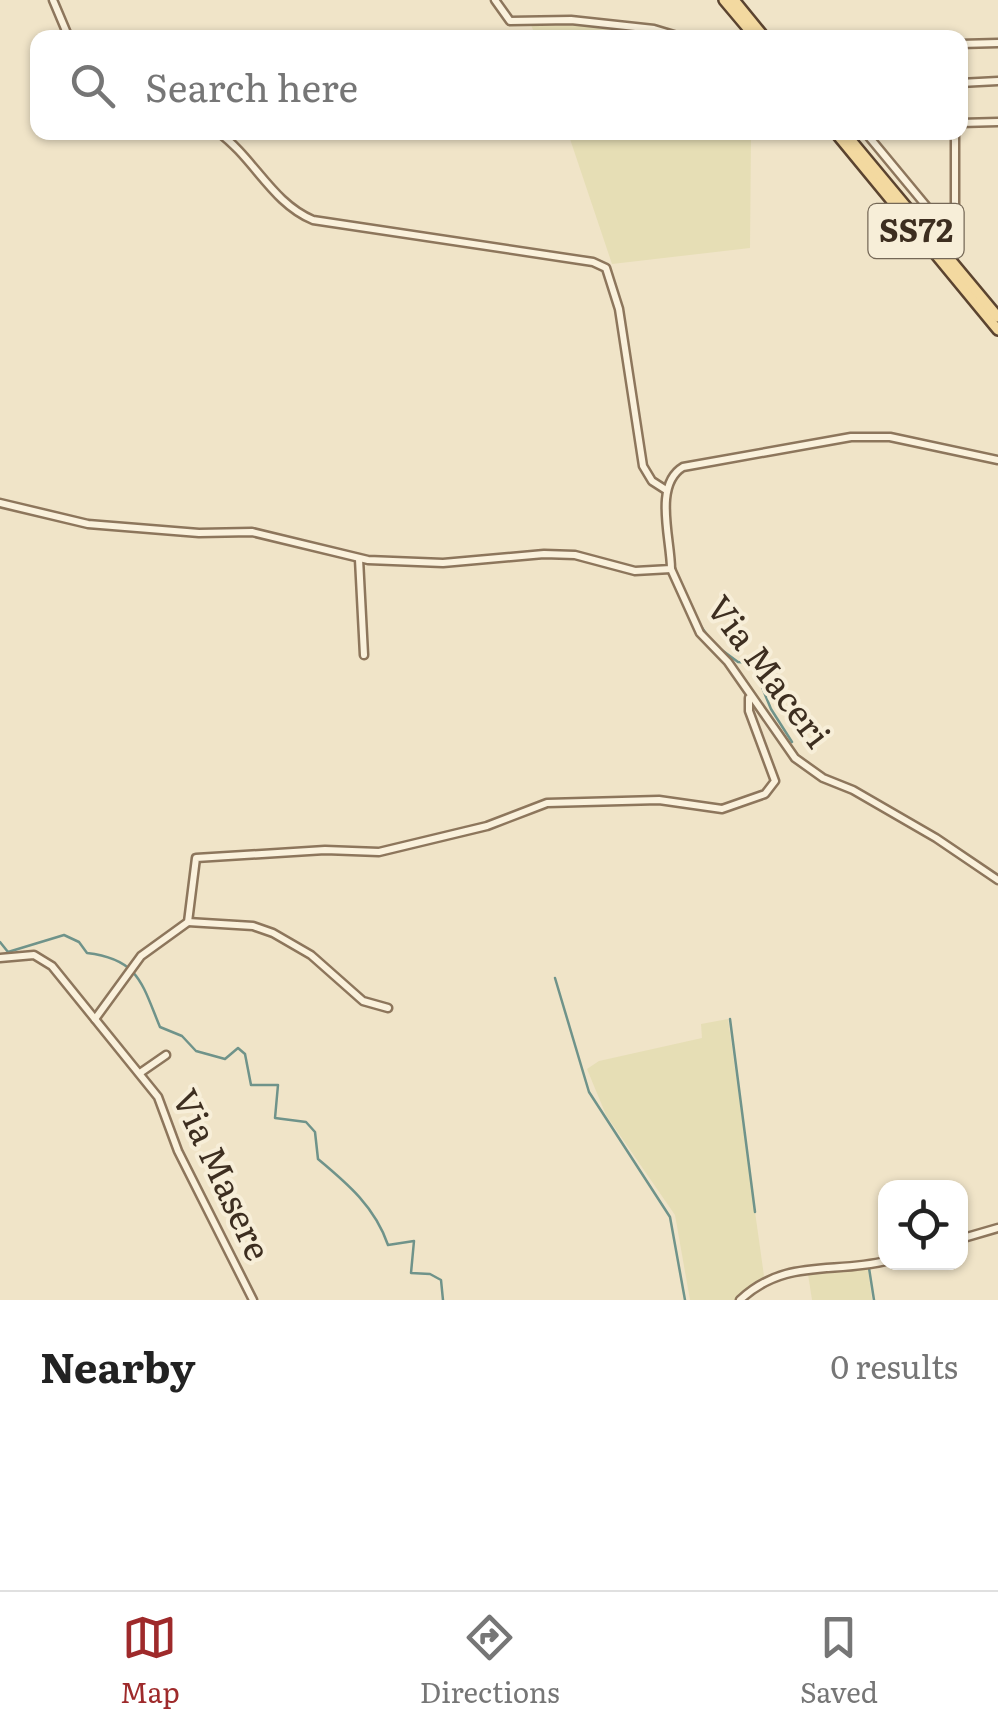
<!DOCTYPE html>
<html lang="en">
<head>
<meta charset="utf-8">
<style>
  body { margin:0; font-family:Literata,serif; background:#f2f2f2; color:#222 }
  .controls { position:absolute; right:30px; bottom:30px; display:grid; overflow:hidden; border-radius:20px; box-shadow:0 2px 8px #0004 }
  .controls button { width:90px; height:90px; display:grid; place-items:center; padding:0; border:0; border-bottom:2px solid #e0e0e0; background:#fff; color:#222; font:50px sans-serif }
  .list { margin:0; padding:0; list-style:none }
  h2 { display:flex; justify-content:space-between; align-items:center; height:130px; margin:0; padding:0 40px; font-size:42px }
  h2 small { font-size:32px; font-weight:400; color:#767676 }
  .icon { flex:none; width:55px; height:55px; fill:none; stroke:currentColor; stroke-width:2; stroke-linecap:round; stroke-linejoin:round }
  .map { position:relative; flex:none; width:998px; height:1300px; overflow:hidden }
  .search { position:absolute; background:#fff; box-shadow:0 2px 8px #0004; left:30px; right:30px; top:30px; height:110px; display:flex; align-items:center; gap:25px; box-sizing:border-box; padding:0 35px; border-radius:20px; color:#767676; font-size:38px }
  .sheet { height:290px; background:#fff }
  nav { display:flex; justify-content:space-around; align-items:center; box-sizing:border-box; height:140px; border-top:2px solid #e0e0e0; background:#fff; font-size:28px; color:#767676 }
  nav a { display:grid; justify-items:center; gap:5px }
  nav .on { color:#9e2a2b }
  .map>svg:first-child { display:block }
  .farmland { fill:#e6deb5 }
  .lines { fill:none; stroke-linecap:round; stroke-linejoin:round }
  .stream { stroke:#6f938a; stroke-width:2.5 }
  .minor-casing { stroke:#8d765c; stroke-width:11 }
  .major-casing { stroke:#5b4430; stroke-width:14 }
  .minor { stroke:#faf1dc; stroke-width:6 }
  .major { stroke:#f3d9a0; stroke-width:9 }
  .labels { text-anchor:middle; stroke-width:8; stroke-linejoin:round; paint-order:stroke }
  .shield { fill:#f7eed8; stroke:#756857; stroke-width:2.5 }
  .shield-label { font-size:32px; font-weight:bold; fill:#3d2e20 }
  .street-label { font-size:35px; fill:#3d2e20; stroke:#f7eed8 }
</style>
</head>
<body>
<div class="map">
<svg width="998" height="1300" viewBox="0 0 998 1300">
  <rect width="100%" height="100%" fill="#f0e4c8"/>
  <g class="farmland">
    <polygon points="531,25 574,25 667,37 536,37"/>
    <polygon points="568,133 568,132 791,133 751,136 750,248 612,264"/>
    <polygon points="728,1019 764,1276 735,1300 690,1300 675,1215 606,1115 587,1069 599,1061 702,1038 701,1024"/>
    <polygon points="868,1269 872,1300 812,1300 808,1274"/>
  </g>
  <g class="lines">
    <g class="stream">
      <polyline points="700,625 710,639"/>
      <polyline points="715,645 738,662 752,663 771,709 792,742"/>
      <path d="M0,942L8,952L64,935L79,942L87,953C139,959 142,984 160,1027L182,1036L196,1051L225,1059L238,1048L245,1054L251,1085H278L275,1118L306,1122L315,1132L318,1159C348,1184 375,1207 388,1245L414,1241L411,1273L430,1274L441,1280L443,1300"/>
      <polyline points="555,978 589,1092 670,1217 685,1300"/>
      <polyline points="730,1019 755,1212"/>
      <polyline points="869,1268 874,1300"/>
    </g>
    <defs>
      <g id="minor">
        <polyline points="53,0 69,38"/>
        <polyline points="495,0 510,21 571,20 654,29 684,38"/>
        <polyline points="960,44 998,43"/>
        <polyline points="960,83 998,81"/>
        <polyline points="960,123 998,122"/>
        <path d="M218,132C254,158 272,203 313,220L593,262L606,268L619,309L643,466L652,481L666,490"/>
        <polyline points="865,132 942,225 955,214 955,132"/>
        <path d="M0,503L88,524L199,533L252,532L368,560L443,563L544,554L575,555L635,571L671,569C671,539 653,485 683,467L851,437H890L998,460"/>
        <polyline points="359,559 364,655"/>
        <polyline points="671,569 700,633 728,662 795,758 823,778 853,790 936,838 998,880"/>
        <polyline points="188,922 253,926 273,933 311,955 363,1001 388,1008"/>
        <polyline points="0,958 34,955 52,966 158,1097 178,1151 253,1300"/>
        <polyline points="95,1019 141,956 188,922 196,858 325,850 379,852 487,826 547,803 659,800 722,809 765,794 775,781 749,711 749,698"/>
        <polyline points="140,1073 166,1055"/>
        <polyline points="960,1239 998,1228"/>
        <path d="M740,1300C785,1258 831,1274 886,1261"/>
      </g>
      <g id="major">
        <polyline points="724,0 756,38"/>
        <polyline points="734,0 765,38"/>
        <polyline points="835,132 998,330"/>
        <polyline points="844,132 998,317"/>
      </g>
    </defs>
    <use href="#minor" class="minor-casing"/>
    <use href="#major" class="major-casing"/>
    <use href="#minor" class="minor"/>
    <use href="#major" class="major"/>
  </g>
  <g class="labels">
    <rect class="shield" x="868.5" y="204" width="95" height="54" rx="8"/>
    <g class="shield-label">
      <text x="916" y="242">SS72</text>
    </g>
    <g class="street-label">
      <text transform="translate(768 672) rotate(53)" y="12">Via Maceri</text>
      <text transform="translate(221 1175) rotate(65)" y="12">Via Masere</text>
    </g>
  </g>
</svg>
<div class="controls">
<button><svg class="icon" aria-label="locate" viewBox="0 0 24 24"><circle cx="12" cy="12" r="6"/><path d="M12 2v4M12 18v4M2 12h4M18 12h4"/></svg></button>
</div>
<div class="search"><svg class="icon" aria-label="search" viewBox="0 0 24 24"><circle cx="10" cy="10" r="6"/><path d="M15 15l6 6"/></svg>Search here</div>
</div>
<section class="sheet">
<h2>Nearby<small>0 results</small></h2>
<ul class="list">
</ul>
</section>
<nav>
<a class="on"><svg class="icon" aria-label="map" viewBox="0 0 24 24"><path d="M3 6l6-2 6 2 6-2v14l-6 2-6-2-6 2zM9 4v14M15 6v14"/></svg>Map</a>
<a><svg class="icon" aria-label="directions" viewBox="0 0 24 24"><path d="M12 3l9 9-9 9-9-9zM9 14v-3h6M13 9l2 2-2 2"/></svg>Directions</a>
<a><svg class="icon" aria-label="saved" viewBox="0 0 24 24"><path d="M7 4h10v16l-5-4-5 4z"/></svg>Saved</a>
</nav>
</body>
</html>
